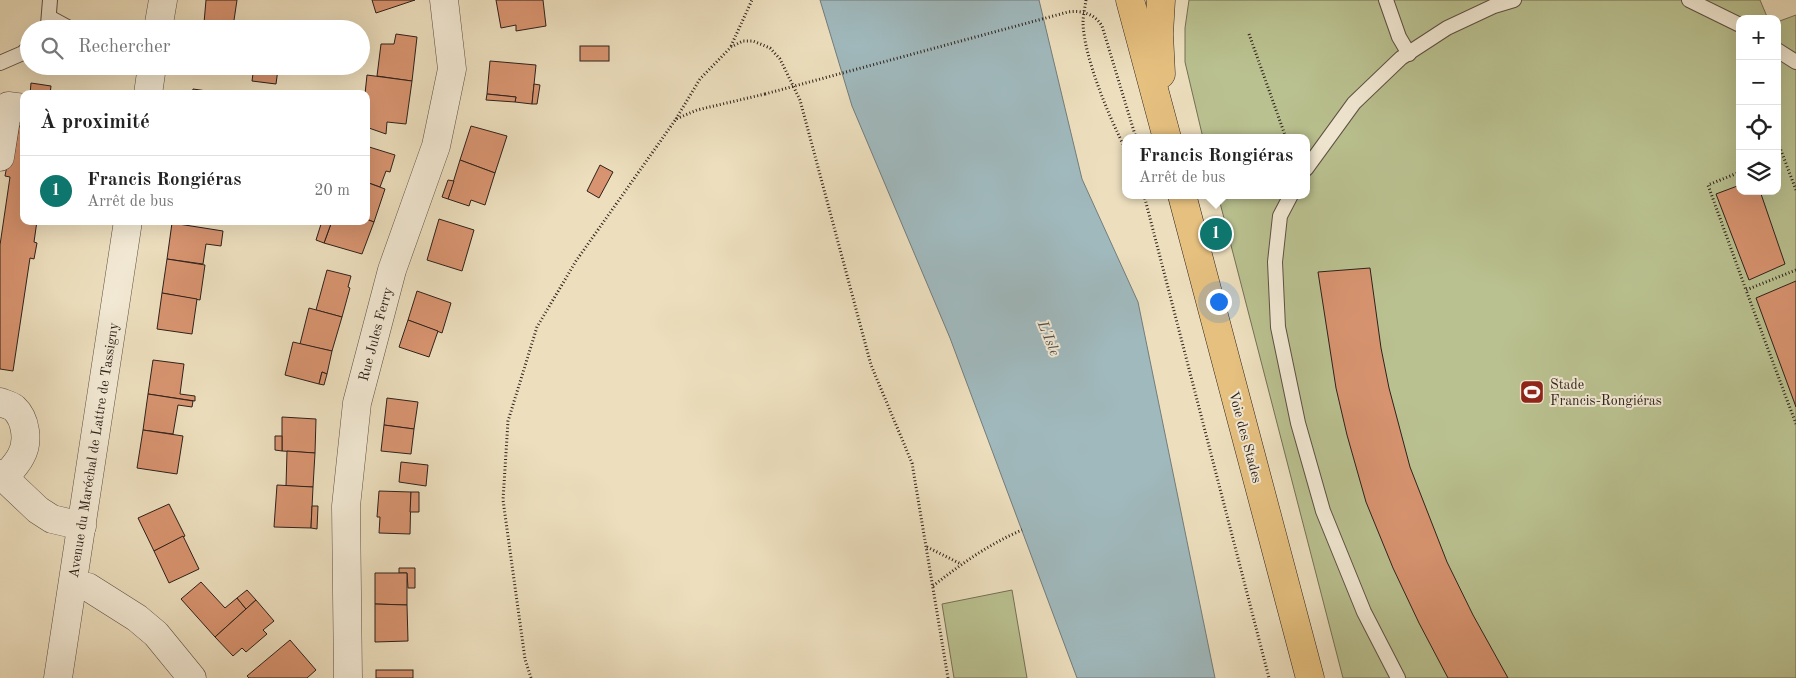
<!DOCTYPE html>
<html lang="fr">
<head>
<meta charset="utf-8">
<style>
  body { margin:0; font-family:"Old Standard TT",serif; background:#f6f6f6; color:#222 }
  .controls { position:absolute; right:15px; top:15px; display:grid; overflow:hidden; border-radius:10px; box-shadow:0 5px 20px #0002 }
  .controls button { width:45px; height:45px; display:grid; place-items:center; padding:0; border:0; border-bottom:1px solid #e0e0e0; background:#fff; color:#222; font:25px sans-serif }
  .you { position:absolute; left:1218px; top:301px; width:18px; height:18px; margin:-12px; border:4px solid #fff; border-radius:50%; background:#1a73e8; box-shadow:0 0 0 8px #1a73e833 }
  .badge { display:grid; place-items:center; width:32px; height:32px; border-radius:50%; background:#0f766e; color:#fff; font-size:16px; font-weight:700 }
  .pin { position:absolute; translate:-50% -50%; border:2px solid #fff; box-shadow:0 1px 5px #0006 }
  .popup { position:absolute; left:1122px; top:134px; width:188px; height:65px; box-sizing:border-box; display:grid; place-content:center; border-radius:10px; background:#fff; filter:drop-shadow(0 1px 4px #0005); font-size:16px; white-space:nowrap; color:#767676 }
  .popup b { font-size:19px; color:#222 }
  .popup::after { content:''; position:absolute; left:50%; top:100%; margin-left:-10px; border:10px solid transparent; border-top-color:#fff }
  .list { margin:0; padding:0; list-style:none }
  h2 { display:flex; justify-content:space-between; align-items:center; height:65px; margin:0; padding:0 20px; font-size:21px }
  h2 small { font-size:16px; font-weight:400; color:#767676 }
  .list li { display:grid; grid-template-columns:32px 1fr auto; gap:15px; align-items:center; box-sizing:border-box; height:70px; padding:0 20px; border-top:1px solid #e0e0e0 }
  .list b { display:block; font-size:19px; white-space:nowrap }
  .list p { margin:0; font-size:16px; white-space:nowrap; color:#767676 }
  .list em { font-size:16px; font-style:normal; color:#767676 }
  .icon { flex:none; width:28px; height:28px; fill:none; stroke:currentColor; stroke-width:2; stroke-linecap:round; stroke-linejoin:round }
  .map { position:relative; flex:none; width:1796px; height:678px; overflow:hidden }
  .search { position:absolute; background:#fff; box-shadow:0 5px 20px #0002; left:20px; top:20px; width:350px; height:55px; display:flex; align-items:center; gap:12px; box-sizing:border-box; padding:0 18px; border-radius:28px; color:#767676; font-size:19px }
  .panel { position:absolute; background:#fff; box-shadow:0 5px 20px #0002; left:20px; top:90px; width:350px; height:135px; border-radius:10px }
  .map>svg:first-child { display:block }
  .green { fill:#bac190; stroke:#747056 }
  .water { fill:#a0b9bd; stroke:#727c7c }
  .building { fill:#d89470; stroke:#2d201b }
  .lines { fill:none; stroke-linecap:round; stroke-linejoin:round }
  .lane-casing { stroke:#5d5044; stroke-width:16 }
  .street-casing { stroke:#5d5044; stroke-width:29 }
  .primary-casing { stroke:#2d201b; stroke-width:29 }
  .path { stroke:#2d201b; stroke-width:3; stroke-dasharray:1 2.5; stroke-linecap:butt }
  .lane { stroke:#f3ead5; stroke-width:14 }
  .street { stroke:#f3ead5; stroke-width:28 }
  .primary { stroke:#e6c07f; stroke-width:28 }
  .path-bridge { stroke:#2d201b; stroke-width:3; stroke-dasharray:1 2.5; stroke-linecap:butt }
  .labels { text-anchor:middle; stroke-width:4; stroke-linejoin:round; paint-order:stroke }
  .street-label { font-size:14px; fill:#2d201b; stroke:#f3ead5 }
  .poi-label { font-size:14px; fill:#2d201b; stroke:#f3ead5; text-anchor:start }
  .water-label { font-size:15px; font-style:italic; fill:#504e4c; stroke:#f3ead5 }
</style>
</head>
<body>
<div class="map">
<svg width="1796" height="678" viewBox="0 0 1796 678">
  <rect width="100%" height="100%" fill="#eddfbe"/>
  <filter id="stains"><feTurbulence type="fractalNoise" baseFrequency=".004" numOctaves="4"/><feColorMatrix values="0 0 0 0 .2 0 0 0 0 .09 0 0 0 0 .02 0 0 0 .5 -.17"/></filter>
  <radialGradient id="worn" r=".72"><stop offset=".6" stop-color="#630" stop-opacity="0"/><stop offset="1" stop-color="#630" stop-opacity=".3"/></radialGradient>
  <g class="green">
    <polygon points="1189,0 1760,0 1768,19 1740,19 1740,191 1777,191 1777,22 1796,15 1796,678 1343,678 1218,195 1306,195 1306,138 1203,138 1185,62 1185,28"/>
    <polygon points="1012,590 1027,678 954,678 942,604"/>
  </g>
  <polygon class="water" points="820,0 1039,0 1082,179 1138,302 1215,678 1077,678 950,338 852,106"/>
  <g class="building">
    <polygon points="206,0 237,0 233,27 204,23"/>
    <polygon points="372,0 415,0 376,13"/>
    <polygon points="496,0 543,0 546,26 516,31 516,25 501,28"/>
    <polygon points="204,23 233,27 248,29 203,29"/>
    <polygon points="396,34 417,37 412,81 377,76 381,44 394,44"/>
    <rect x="580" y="46" width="29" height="15"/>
    <polygon points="490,61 536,65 532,104 515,102 516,97 487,94"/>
    <polygon points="254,66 278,69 276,84 252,81"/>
    <polygon points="367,75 412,81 406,124 387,122 386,134 366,127 366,94 365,94"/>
    <polygon points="31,83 51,86 50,94 30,94"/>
    <polygon points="534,84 540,85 537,104 532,104"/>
    <polygon points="193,89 228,94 192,94"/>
    <polygon points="487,94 516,97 515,102 486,100"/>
    <polygon points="19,126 24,127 24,221 37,221 34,242 37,243 34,259 30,258 13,371 0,369 0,245 10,177 5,176 8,160 13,161"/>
    <polygon points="471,126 507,136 495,173 460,160"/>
    <polygon points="366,146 395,155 390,172 386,171 380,187 366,182"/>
    <polygon points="460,160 495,173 485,205 471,200 469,206 448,199"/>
    <polygon points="600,165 613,172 599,198 587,191"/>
    <polygon points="448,180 454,181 448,199 442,197"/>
    <polygon points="366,182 385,189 374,222 366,219"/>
    <polygon points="1740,185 1740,191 1760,191 1785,264 1749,280 1716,194"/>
    <polygon points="366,219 374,222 362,254 324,243 332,221 366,221"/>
    <polygon points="439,219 474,230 462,271 427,260"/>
    <polygon points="322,221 332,221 324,243 316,240"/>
    <polygon points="172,223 223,231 221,246 206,244 203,264 167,259"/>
    <polygon points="167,259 205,265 200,300 162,293"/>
    <polygon points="1370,268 1381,348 1389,388 1410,467 1447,562 1473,615 1508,678 1448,678 1419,623 1393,568 1366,502 1347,435 1336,388 1318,272"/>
    <polygon points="327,270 351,276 348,287 350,288 342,317 316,310"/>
    <polygon points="1796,281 1796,407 1756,298"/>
    <polygon points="417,291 451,303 442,333 408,320"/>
    <polygon points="162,293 197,299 192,334 157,329"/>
    <polygon points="309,308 342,317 332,351 300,344"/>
    <polygon points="408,320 438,331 429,357 399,347"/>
    <polygon points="293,342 332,351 327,374 322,372 319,384 285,375"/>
    <polygon points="153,360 184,364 180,394 195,396 195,401 148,394"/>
    <polygon points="322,372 327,374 324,385 319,384"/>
    <polygon points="148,394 193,401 192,407 178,405 173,434 143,430"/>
    <polygon points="387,398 418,402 414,429 384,425"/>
    <polygon points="282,417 316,419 315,453 282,451"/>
    <polygon points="384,425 414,429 411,454 381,451"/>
    <polygon points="143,430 183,436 177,474 137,468"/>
    <polygon points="275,436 282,436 282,451 275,450"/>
    <polygon points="287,451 315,453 313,487 286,486"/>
    <polygon points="401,462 428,465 426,486 399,482"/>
    <polygon points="277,485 313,487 311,528 274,527"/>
    <polygon points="379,491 411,492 410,534 379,533 380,517 377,517"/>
    <polygon points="411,492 419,492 419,512 410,512"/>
    <polygon points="169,504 185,536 154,551 138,518"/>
    <polygon points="312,506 318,506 317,529 311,528"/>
    <polygon points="183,536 199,569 169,583 154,551"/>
    <polygon points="399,568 415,568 415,588 408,588 407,573 399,573"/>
    <polygon points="375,573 407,573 407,605 375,604"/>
    <polygon points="201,582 225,608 237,598 246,609 215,637 181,599"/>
    <polygon points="247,590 256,600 246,609 237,598"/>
    <polygon points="256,600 274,621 263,630 267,634 246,652 242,648 233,656 215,637"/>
    <polygon points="375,604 407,605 408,641 375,642"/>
    <polygon points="290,640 316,670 307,678 249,678 247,676"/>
    <rect x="376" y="670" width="37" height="8"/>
  </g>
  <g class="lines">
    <defs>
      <g id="lane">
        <polyline points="1386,0 1399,37 1409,54"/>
        <polyline points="1689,0 1740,25"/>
        <polyline points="49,17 71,29"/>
        <polyline points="45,29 48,25 50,0"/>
        <polyline points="1777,50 1796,62"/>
        <polyline points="0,63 23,53 29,47"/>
        <polyline points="1306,169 1354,103 1401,58 1447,28 1494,6 1514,0"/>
        <polyline points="1291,195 1280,216 1275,262 1278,327 1298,423 1323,511 1364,612 1398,678"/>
      </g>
      <g id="street">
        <polyline points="158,29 163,0"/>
        <polyline points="148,94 152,66"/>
        <polyline points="0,157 8,106 24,108"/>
        <path d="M0,402C5,404 10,405 14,408C26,419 29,442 21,456C17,464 10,471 4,478"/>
        <polyline points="0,474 38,510 52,519 82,526"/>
        <polyline points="73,585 88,587 137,618 156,634 192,678"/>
        <polyline points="58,678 128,221"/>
        <polyline points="348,678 346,506 357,403 392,270 436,146 452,69 444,0"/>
      </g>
      <g id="primary">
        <polyline points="1130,0 1167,138"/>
        <polyline points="1161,74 1159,34 1161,0"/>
        <polyline points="1182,195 1310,678"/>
      </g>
    </defs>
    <use href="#lane" class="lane-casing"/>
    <use href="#street" class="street-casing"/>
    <use href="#primary" class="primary-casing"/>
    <g class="path">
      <path d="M1086,0C1085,7 1083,16 1083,23C1084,58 1110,119 1126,150"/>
      <polyline points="1249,34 1286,138"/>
      <polyline points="731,46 752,0"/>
      <polyline points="676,119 700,79 731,47 743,41 753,41 770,48 780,59 800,100 871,365 912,463 948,678"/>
      <polyline points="1777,140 1796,190"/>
      <polyline points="1740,172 1708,185 1746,290"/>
      <polyline points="1144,195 1269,678"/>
      <polyline points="1796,270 1746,290 1796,424"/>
      <polyline points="927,547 961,564"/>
      <path d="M933,586C961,564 989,544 1022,530"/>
      <polyline points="531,678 525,659 503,500 508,421 537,327 576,261 676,119 697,110 765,94"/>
    </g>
    <use href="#lane" class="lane"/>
    <use href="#street" class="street"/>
    <use href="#primary" class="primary"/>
    <path class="path-bridge" d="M765,94L1068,12C1082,10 1095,14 1102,26L1136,138"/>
  </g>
  <defs>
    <symbol id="stadium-square" viewBox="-11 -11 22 22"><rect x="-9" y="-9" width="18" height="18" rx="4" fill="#8f2418" stroke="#f3ead5"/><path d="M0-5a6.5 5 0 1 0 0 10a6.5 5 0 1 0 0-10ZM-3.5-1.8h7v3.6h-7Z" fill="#fff"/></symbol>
  </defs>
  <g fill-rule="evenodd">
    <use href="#stadium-square" x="1518" y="378" width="28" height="28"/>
  </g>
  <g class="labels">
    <g class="street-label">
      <text transform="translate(375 334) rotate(-75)" y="5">Rue Jules Ferry</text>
      <text transform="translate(1246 437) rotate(75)" y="5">Voie des Stades</text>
      <text transform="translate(93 450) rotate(-81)" y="5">Avenue du Maréchal de Lattre de Tassigny</text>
    </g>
    <g class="poi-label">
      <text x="1550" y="389">Stade<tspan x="1550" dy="16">Francis-Rongiéras</tspan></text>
    </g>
    <g class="water-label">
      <text transform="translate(1049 338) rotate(68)" y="5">L'Isle</text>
    </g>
  </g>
  <rect width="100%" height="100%" filter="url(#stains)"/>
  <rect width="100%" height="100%" fill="url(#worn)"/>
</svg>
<div class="controls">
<button>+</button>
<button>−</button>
<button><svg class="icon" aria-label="locate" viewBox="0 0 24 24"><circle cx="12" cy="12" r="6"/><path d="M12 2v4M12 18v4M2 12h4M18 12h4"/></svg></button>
<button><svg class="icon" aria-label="layers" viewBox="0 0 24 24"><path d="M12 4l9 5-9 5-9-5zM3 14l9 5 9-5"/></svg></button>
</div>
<div class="you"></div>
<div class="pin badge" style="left:1216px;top:234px">1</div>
<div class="popup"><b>Francis Rongiéras</b>Arrêt de bus</div>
<div class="search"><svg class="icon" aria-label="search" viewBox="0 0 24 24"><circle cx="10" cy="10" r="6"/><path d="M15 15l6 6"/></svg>Rechercher</div>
<section class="panel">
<h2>À proximité<small></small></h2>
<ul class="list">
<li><span class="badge">1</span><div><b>Francis Rongiéras</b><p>Arrêt de bus</p></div><em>20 m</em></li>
</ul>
</section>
</div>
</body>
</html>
